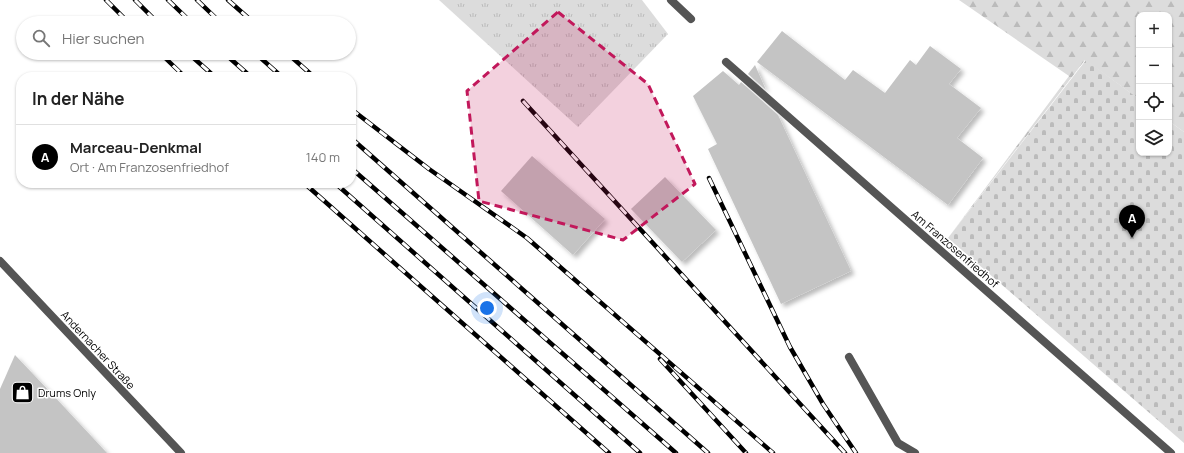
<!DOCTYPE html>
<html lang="de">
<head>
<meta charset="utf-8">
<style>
  body { margin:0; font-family:Manrope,sans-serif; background:#f6f6f6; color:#222 }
  .controls { position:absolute; right:12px; top:12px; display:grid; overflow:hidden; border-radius:8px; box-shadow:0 1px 3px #0004 }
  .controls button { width:36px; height:36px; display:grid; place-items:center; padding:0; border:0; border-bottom:1px solid #e0e0e0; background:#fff; color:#222; font:20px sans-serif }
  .you { position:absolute; left:487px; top:308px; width:14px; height:14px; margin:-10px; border:3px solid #fff; border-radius:50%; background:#1a73e8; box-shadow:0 0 0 6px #1a73e833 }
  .badge { display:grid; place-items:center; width:26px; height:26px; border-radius:50%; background:#000; color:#fff; font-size:13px; font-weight:700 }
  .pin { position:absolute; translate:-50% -33px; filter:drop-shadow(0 1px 2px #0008) }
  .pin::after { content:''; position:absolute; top:21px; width:14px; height:12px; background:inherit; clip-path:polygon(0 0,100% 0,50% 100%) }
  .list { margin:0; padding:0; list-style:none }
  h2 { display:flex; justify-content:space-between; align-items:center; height:52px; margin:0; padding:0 16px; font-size:17px }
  h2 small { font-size:13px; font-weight:400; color:#767676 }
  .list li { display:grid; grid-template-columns:26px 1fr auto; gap:12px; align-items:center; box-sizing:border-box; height:64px; padding:0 16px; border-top:1px solid #e0e0e0 }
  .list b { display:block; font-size:15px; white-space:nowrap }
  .list p { margin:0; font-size:13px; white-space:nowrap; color:#767676 }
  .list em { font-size:13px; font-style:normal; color:#767676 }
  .icon { flex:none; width:22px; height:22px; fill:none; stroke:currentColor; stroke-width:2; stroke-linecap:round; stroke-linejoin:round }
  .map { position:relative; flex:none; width:1184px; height:453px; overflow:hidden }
  .search { position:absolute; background:#fff; box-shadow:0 1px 3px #0004; left:16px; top:16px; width:340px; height:44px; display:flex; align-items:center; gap:10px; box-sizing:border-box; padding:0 14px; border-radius:22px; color:#767676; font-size:15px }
  .panel { position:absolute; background:#fff; box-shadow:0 1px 3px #0004; left:16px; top:72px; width:340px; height:116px; border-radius:16px }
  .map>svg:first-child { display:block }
  .grass { fill:url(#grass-tufts) }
  .forest { fill:url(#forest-firs) }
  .cemetery { fill:url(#cemetery-stones) }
  .building { fill:#c4c4c4; filter:url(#shadow) }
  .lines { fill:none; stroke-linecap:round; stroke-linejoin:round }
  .service { stroke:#555; stroke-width:8 }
  .minor { stroke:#555; stroke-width:8 }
  .tertiary { stroke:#555; stroke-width:8 }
  .rail-casing { stroke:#000; stroke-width:4.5 }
  .rail { stroke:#fff; stroke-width:3; stroke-dasharray:9; stroke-linecap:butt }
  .marked { fill:#c2185b; fill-opacity:0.2; stroke:#c2185b; stroke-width:3; stroke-dasharray:8 5; stroke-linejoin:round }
  .labels { text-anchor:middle; stroke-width:3; stroke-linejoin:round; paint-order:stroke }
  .street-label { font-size:11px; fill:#000; stroke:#fff }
  .poi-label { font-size:11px; fill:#000; stroke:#fff; text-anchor:start }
</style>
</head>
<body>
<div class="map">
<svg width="1184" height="453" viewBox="0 0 1184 453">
  <defs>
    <pattern id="grass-tufts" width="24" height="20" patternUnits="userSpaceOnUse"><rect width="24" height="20" fill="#dcdcdc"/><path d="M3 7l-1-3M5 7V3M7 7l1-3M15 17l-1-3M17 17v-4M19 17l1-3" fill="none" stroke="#bbb"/></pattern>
    <pattern id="forest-firs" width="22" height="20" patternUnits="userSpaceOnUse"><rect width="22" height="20" fill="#dcdcdc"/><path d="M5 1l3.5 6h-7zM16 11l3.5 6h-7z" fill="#bbb"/></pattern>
    <pattern id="cemetery-stones" width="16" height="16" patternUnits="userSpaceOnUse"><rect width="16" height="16" fill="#dcdcdc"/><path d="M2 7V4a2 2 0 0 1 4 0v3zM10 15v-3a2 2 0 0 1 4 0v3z" fill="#bbb"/></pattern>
    <filter id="shadow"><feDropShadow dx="3.5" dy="3.5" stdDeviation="2" flood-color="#0004"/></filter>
  </defs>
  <rect width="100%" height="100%" fill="#fff"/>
  <polygon class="grass" points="439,0 642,0 668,34 578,127"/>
  <polygon class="forest" points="959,0 1184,0 1184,132 1169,121 1169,15 1139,15 1139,99 1085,60 948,238 1069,76"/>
  <polygon class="cemetery" points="1086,60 1139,99 1139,153 1169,153 1169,121 1184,132 1184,443 948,238"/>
  <g class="building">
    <polygon points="782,31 845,80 853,70 885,93 910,60 916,65 930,46 961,69 949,84 981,108 957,138 983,158 948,205 757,62"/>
    <polygon points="755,65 766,90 748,74"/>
    <polygon points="723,71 739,85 741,82 778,115 851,271 781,304 708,149 717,144 693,96"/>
    <polygon points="532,156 605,219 573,255 501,191"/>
    <polygon points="665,177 716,230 682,262 631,209"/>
    <polygon points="15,355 52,394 107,453 0,453 0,389"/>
  </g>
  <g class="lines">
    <g class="service">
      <polyline points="671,0 691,19"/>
      <polyline points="849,357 898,443 915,453"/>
    </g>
    <polyline class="minor" points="726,62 1171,453"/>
    <polyline class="tertiary" points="0,261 181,453"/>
    <defs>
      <g id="rail">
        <polyline points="106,0 129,23"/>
        <polyline points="135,0 158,23"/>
        <polyline points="168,0 192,23"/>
        <polyline points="197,0 221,23"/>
        <polyline points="228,0 254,23"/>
        <polyline points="160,53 185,77"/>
        <polyline points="188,53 215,77"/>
        <polyline points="224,53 251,77"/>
        <polyline points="255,53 282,77"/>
        <polyline points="287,53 314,77"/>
        <polyline points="523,101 845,453"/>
        <polyline points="351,109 429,169 527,238 773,453"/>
        <polyline points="351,138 708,453"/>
        <polyline points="351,168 676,453"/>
        <polyline points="709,178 790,347 823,404 856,453"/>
        <polyline points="304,183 609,453"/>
        <polyline points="335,183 640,453"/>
        <polyline points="660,359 746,453"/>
      </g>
    </defs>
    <use href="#rail" class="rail-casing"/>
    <use href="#rail" class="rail"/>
  </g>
  <path class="marked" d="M558,12L648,84L695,184L623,240L479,201L467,91Z"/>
  <defs>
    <symbol id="shop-square" viewBox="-11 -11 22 22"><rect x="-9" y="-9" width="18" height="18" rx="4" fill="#000" stroke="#fff"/><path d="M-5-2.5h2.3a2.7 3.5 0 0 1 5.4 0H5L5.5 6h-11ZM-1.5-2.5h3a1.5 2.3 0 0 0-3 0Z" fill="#fff"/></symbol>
  </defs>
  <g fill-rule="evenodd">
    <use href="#shop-square" x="10" y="380" width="25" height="25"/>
  </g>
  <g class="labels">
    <g class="street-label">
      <text transform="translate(955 249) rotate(41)" y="4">Am Franzosenfriedhof</text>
      <text transform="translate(98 350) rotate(47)" y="4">Andernacher Straße</text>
    </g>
    <g class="poi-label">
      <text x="38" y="397">Drums Only</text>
    </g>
  </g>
</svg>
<div class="controls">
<button>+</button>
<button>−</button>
<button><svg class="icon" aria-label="locate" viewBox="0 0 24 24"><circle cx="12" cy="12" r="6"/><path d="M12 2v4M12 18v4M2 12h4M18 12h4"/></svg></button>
<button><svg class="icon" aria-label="layers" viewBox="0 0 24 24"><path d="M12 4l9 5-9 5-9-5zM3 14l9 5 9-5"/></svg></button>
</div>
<div class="you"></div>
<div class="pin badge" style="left:1132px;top:238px">A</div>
<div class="search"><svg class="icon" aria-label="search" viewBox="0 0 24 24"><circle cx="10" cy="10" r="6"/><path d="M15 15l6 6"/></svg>Hier suchen</div>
<section class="panel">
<h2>In der Nähe<small></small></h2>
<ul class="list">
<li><span class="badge">A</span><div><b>Marceau-Denkmal</b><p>Ort · Am Franzosenfriedhof</p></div><em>140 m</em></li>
</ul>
</section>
</div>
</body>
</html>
